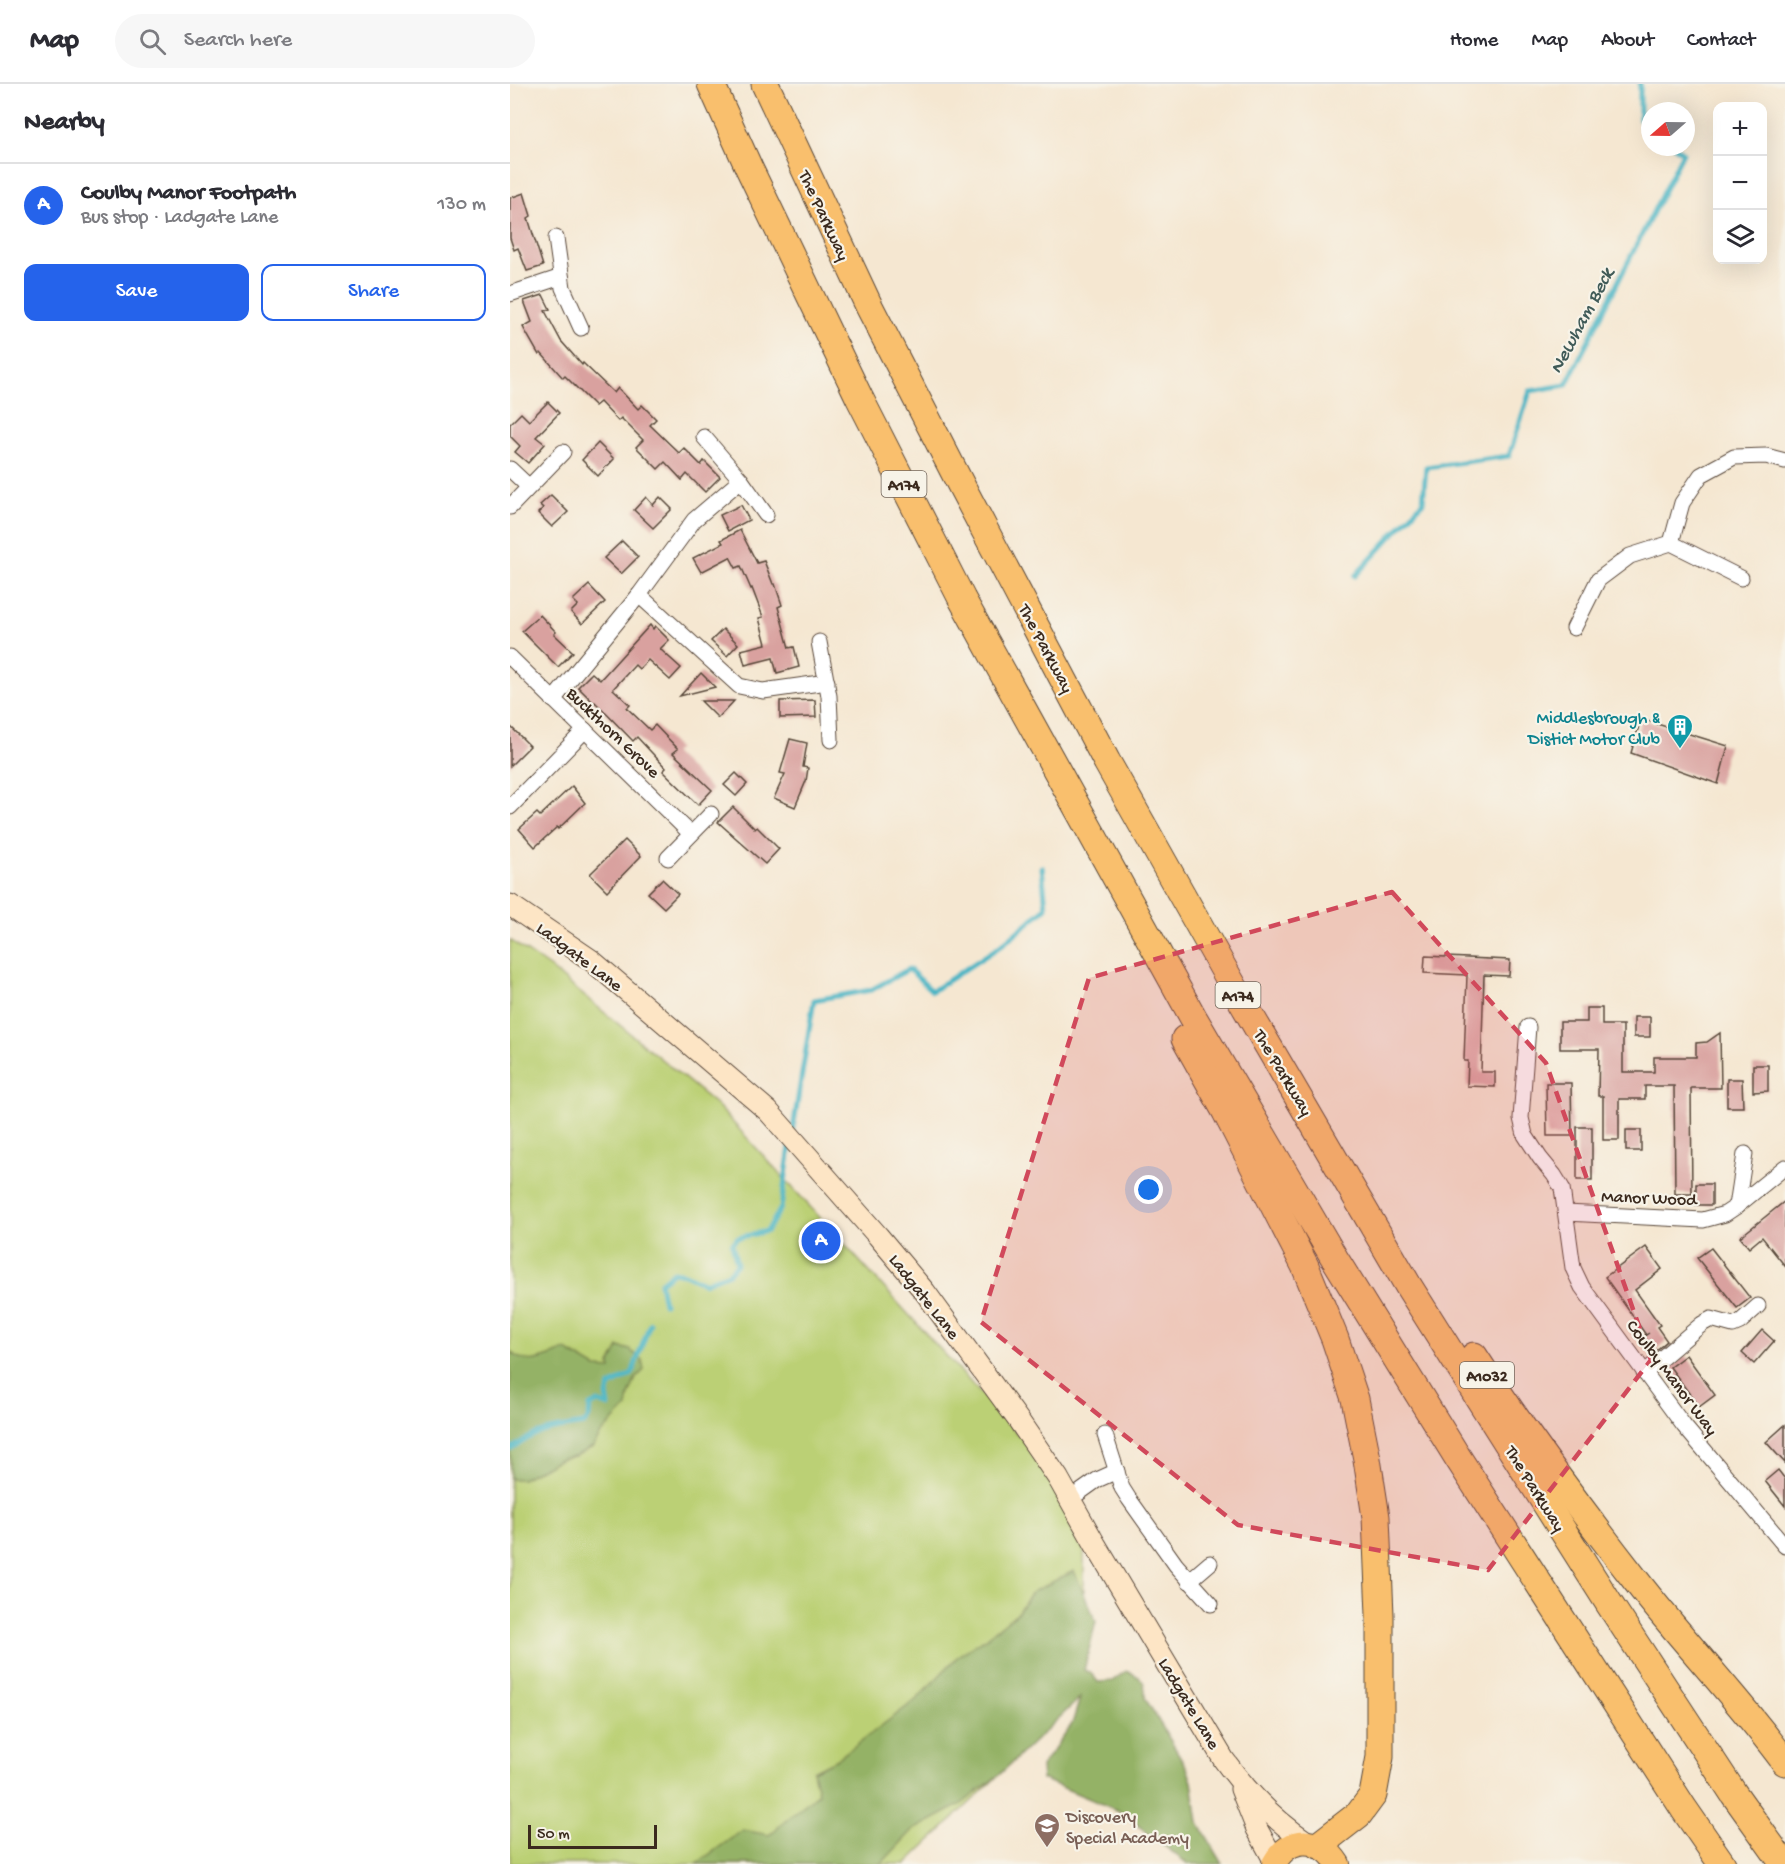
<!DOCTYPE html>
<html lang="en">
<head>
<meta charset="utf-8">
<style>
  body { margin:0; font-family:"Gochi Hand",sans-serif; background:#f7f7f7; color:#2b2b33 }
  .controls { position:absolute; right:18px; top:18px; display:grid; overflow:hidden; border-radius:12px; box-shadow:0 6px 24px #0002 }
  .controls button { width:54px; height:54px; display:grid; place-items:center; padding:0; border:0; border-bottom:2px solid #e1e1e2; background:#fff; color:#2b2b33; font:30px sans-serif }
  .compass { position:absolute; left:1131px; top:18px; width:54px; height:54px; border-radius:50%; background:#fff; box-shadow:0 6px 24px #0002; rotate:250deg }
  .scale { position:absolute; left:18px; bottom:15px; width:129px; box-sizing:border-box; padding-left:6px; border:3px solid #3b2a1e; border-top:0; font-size:16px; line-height:21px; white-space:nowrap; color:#3b2a1e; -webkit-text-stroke:4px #f7f3e8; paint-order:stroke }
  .you { position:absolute; left:639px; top:1106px; width:21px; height:21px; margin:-15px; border:4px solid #fff; border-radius:50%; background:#1a73e8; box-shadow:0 0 0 9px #1a73e833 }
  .badge { display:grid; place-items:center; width:39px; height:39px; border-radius:50%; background:#2563eb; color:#fff; font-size:20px; font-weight:700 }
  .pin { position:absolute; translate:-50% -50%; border:3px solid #fff; box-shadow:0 2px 6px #0006 }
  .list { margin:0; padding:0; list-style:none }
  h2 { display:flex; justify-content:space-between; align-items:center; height:78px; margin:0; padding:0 24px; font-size:26px }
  h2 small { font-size:20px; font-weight:400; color:#7c7c81 }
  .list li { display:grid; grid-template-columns:39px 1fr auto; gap:18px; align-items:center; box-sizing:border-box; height:84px; padding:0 24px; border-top:2px solid #e1e1e2 }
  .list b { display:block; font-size:22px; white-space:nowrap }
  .list p { margin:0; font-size:20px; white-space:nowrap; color:#7c7c81 }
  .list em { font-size:20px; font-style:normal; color:#7c7c81 }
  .actions { display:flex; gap:12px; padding:18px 24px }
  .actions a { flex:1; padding:14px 0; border:2px solid #2563eb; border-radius:12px; text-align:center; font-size:21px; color:#2563eb }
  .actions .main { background:#2563eb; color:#fff }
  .icon { flex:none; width:33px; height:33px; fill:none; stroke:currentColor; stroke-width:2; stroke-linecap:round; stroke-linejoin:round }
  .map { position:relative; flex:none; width:1275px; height:1780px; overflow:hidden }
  header { display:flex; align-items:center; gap:36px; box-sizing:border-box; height:84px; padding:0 30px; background:#fff; border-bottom:2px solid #e1e1e2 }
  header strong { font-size:28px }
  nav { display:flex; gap:33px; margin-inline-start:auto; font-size:21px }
  .search { width:420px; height:54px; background:#f7f7f7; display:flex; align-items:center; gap:15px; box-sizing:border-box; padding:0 21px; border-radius:33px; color:#7c7c81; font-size:22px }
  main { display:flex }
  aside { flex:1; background:#fff }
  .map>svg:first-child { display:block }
  .green { fill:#bbd074; stroke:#7b7d49; stroke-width:1.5 }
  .forest { fill:#94b266; stroke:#686e42; stroke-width:1.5 }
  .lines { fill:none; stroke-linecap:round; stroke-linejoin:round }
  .stream { stroke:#49b5c5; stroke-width:5 }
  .building { fill:#d9a19f }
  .street-casing { stroke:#574639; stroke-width:17 }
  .secondary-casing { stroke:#574639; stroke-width:23 }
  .primary-casing { stroke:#574639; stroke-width:26 }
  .highway-casing { stroke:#574639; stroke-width:29 }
  .street { stroke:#fff; stroke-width:15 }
  .secondary { stroke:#fde5c5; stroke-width:21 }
  .primary { stroke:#f9bf6d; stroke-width:24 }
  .highway { stroke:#f9bf6d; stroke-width:27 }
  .marked { fill:#d1495b; fill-opacity:0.2; stroke:#d1495b; stroke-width:4.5; stroke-dasharray:12 8; stroke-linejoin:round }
  .labels { text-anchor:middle; stroke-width:4.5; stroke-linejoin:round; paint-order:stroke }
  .shield { fill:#f7f3e8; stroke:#73665b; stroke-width:1.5 }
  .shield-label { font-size:16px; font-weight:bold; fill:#3b2a1e }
  .street-label { font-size:18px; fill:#3b2a1e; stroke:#f7f3e8 }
  .culture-label { font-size:18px; fill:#0d838f; stroke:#f7f3e8; text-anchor:end }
  .education-label { font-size:18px; fill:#785e54; stroke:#f7f3e8; text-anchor:start }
  .water-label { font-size:20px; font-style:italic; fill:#405b58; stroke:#f7f3e8 }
</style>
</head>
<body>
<header>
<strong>Map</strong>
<div class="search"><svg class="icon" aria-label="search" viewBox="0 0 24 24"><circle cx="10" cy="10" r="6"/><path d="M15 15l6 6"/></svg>Search here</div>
<nav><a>Home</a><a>Map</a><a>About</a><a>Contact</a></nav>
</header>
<main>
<aside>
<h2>Nearby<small></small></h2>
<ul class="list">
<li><span class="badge">A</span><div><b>Coulby Manor Footpath</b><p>Bus stop · Ladgate Lane</p></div><em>130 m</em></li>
</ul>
<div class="actions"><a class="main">Save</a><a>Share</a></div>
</aside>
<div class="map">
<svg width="1275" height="1780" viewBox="0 0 1275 1780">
  <rect width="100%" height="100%" fill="#f7f3e8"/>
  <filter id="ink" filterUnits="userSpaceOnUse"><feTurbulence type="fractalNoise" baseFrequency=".0167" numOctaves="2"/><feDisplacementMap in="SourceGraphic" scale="12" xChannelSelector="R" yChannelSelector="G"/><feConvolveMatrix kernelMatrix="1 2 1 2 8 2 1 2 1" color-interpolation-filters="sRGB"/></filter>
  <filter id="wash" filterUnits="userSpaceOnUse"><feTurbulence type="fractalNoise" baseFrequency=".008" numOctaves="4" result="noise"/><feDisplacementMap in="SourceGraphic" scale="24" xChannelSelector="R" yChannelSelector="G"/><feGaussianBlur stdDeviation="1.35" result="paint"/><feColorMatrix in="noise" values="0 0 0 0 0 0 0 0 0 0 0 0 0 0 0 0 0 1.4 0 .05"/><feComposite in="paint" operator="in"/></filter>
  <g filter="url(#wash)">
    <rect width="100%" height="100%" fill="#f5e7d1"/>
    <polygon class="green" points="0,856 39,883 207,1021 548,1394 574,1462 574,1586 570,1613 396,1780 0,1780"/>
    <g class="forest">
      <path d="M109,1263L120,1266L132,1276L134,1286L126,1294L119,1311L117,1323L90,1351L83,1363L65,1372L52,1374L12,1395H0V1267C18,1285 35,1273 56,1266L86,1284L101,1285L100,1280Z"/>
      <path d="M564,1487L586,1537L574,1586L581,1589L588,1598L602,1597L616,1587C632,1593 636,1596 635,1614L677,1684L682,1698L688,1738L713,1780H678L609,1727L532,1695L531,1683L562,1640L570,1614L490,1690L450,1721L403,1746L371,1780H186L233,1746L259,1751L308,1709L303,1687L327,1675L407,1615L449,1571L476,1554L507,1529L522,1508Z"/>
    </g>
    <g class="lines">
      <g class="stream">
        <polyline points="1130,0 1130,36 1140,43"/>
        <polyline points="845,492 913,418 916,383 999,372 1020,307 1056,301 1173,69 1165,63"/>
        <polyline points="283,1045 304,916 361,906 399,885 422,907 489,863 536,824 532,783"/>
        <polyline points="154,1220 150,1199 163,1188 175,1190 194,1199 219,1189 227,1180 222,1160 227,1154 257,1147 271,1124 280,1063"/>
        <path d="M0,1365C9,1361 17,1354 26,1350C41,1344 58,1343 74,1340L79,1333L80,1322L88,1318L99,1322L97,1311L100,1302L122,1290L140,1239"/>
      </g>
    </g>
    <g id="blocks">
      <g class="building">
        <polygon points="14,109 21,132 18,134 33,182 17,187 8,164 4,166 0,154 0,114"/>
        <polygon points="33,211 40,225 35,227 51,257 72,281 73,279 104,309 108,304 128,325 132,321 146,335 140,341 169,369 174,364 191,381 194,377 210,393 195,408 177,390 172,396 155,378 148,385 126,363 133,356 111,334 108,337 90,318 85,322 55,292 53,294 31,269 29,271 13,243 22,238 14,217"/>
        <polygon points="38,318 49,329 26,353 35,360 18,379 5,368 10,362 0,352 0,340 11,329 19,337"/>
        <polygon points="88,359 104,375 88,392 72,376"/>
        <polygon points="41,411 58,428 42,443 28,429 33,424 30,421"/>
        <polygon points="136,413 143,421 150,413 162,425 143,444 124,426"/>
        <polygon points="231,421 239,436 218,447 210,431"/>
        <polygon points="230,446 247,479 254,477 263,500 265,500 272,521 268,523 279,564 284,563 289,583 267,589 263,574 235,581 231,566 256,560 249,534 253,533 242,504 241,505 231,482 226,484 220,473 191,488 183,474 213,459 211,456"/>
        <polygon points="112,457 128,473 111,490 94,474"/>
        <polygon points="79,501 95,518 72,540 61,528 68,521 63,516"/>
        <polygon points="30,531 46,548 44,550 63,568 48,583 12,547"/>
        <polygon points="140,541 143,545 145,542 159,556 150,565 171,584 160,596 138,576 129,585 125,581 103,605 120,621 117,624 140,646 145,641 168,665 163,669 202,706 188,721 153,687 156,684 127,653 123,657 85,618 84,619 68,603 82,589 90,596"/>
        <polygon points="213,545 228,560 217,572 201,557"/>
        <polygon points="191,589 205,603 170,612"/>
        <polygon points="305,616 306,633 270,634 270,617"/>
        <polygon points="191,617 224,617 208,634"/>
        <polygon points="1131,635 1218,662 1208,700 1121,669"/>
        <polygon points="0,642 20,662 0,682"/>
        <polygon points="280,655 297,659 293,683 298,684 296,697 285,723 264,714 275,690 270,689"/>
        <polygon points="226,689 237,700 226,712 214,701"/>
        <polygon points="62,702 75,719 48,745 47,743 25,763 9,745 27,729 30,732"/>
        <polygon points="223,723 245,745 247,743 269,765 255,780 208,738"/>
        <polygon points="115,756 131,772 97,807 80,790"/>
        <polygon points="152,795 168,810 154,824 138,809"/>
        <polygon points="915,872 1000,876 999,892 974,891 971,988 985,988 985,1003 957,1002 958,977 954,977 957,891 914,889"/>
        <polygon points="1077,924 1092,924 1092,941 1113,941 1113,988 1144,988 1144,973 1186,973 1186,959 1197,958 1210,949 1211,1004 1181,1004 1182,1110 1165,1110 1164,1002 1135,1002 1135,1015 1109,1015 1109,1056 1093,1056 1093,1012 1088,1012 1089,965 1050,965 1050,938 1077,938"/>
        <rect x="1124" y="933" width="16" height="20"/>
        <polygon points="1243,981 1258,981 1258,1007 1243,1008"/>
        <polygon points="1217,995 1232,995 1233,1023 1217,1023"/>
        <polygon points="1036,999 1061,999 1062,1052 1037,1052"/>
        <rect x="1067" y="1043" width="15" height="53"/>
        <rect x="1116" y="1046" width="15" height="21"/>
        <rect x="1186" y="1100" width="16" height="21"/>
        <polygon points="1275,1117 1275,1182 1252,1153 1239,1164 1230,1153"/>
        <polygon points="1136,1163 1152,1185 1125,1206 1150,1241 1147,1243 1157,1257 1144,1268 1133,1253 1139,1249 1136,1251 1095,1193"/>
        <polygon points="1201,1164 1240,1214 1227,1224 1187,1174"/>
        <polygon points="1252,1246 1264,1257 1244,1280 1232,1269"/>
        <polygon points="1176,1271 1205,1311 1189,1323 1160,1283"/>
        <polygon points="1275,1341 1275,1379 1256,1358"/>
        <polygon points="1268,1386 1275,1395 1275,1422 1255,1397"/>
      </g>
    </g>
  </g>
  <g filter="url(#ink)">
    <use href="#blocks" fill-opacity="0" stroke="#574639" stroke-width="1.5"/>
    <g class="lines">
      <defs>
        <g id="street">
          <polyline points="46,154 53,204 71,244"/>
          <polyline points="0,210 51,193"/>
          <polyline points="194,353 231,396 256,431"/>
          <polyline points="0,385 18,402"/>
          <polyline points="0,423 53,368"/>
          <polyline points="1161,459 1231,494"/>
          <polyline points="129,511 229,602 253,607 317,598"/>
          <polyline points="1064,544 1088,496 1120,472 1161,459 1172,419 1191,391 1224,373 1256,372 1275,377"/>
          <polyline points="309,558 319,612 321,656"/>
          <polyline points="0,573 181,750"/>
          <polyline points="43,616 129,511 184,436 231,396"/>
          <polyline points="0,723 75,646"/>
          <polyline points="158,774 201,730"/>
          <polyline points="1018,943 1011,1034 1015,1051 1030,1074 1044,1091 1052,1104 1063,1184 1072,1203 1174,1342 1275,1462"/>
          <polyline points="1227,1122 1235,1070"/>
          <polyline points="1056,1129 1193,1136 1215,1130 1227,1122 1275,1083"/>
          <polyline points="1134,1289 1192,1240 1201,1235 1223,1241 1230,1238 1248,1222"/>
          <polyline points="595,1351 612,1404 619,1415 666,1481 701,1520"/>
          <polyline points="559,1416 587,1396 607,1387"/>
          <polyline points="679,1497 700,1479"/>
        </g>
        <g id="secondary">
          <path d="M0,821L81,876L258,1027L368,1152L415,1208L509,1337L548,1394L585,1460L714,1676C737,1708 764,1736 797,1758"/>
          <polyline points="731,1705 747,1745 765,1778"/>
        </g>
        <path id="primary" d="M764,1780C780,1750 811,1753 828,1780"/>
        <g id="highway">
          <polyline points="201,0 239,84 349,313 452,515 683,933 825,1175 948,1374 1174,1725 1212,1780"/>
          <polyline points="255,0 359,222 452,403 597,678 726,907 899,1203 984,1338 1100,1521 1224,1710 1274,1780"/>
          <polyline points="675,955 716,1028 795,1182 825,1255 845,1315 857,1375 866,1433 870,1531 870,1673 863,1711 849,1730 809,1761"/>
          <path d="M964,1272C1014,1349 1070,1425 1127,1498C1174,1559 1229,1615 1275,1678"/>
        </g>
      </defs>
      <use href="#street" class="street-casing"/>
      <use href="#secondary" class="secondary-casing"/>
      <use href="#primary" class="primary-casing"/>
      <use href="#highway" class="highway-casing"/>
      <use href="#street" class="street"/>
      <use href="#secondary" class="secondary"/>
      <use href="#primary" class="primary"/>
      <use href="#highway" class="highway"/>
    </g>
  </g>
  <path class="marked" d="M882,808L1036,979L1141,1276L978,1486L728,1441L471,1238L579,894Z"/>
  <defs>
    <symbol id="building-pin" viewBox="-11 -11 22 30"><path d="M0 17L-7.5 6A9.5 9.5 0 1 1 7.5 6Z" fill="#0f9aa8" stroke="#f7f3e8"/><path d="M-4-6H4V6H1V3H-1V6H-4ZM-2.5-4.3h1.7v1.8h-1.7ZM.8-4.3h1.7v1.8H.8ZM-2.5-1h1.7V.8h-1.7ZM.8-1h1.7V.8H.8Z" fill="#fff"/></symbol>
    <symbol id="school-pin" viewBox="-11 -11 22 30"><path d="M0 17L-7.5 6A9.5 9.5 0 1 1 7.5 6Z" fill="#8d6e63" stroke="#f7f3e8"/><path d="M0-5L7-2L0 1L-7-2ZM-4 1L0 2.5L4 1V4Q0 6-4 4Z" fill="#fff"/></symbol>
  </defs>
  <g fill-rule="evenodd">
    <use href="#building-pin" x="1155" y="628" width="30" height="40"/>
    <use href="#school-pin" x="522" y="1727" width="30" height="40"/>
  </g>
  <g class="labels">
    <g class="shield">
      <rect x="371.5" y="387" width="45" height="26" rx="4.5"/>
      <rect x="705.5" y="898" width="45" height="26" rx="4.5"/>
      <rect x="950" y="1278" width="54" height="26" rx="4.5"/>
    </g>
    <g class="shield-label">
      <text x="394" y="406">A174</text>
      <text x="728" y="917">A174</text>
      <text x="977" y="1297">A1032</text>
    </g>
    <g class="street-label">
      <text transform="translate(315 131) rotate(65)" y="6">The Parkway</text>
      <text transform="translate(537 564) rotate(62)" y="6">The Parkway</text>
      <text transform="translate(104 648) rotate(44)" y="6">Buckthorn Grove</text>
      <text transform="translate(70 872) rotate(37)" y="6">Ladgate Lane</text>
      <text transform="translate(774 988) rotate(59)" y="6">The Parkway</text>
      <text transform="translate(1139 1113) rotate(2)" y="6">Manor Wood</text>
      <text transform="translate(415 1212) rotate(52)" y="6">Ladgate Lane</text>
      <text transform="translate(1163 1293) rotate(53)" y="6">Coulby Manor Way</text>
      <text transform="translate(1026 1404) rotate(58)" y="6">The Parkway</text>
      <text transform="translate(680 1619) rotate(59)" y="6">Ladgate Lane</text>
    </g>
    <g class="culture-label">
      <text x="1150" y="639">Middlesbrough &amp;<tspan x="1150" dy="21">Distict Motor Club</tspan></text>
    </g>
    <g class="education-label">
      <text x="556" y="1738">Discovery<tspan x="556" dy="21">Special Academy</tspan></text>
    </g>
    <g class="water-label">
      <text transform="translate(1070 236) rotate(-62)" y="7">Newham Beck</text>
    </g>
  </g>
</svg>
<div class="controls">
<button>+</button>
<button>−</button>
<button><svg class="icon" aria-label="layers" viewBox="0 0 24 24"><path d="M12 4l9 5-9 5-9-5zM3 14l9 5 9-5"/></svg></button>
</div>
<svg class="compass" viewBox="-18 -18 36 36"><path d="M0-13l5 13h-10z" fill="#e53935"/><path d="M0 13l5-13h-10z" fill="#7c7c81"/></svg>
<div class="scale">50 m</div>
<div class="you"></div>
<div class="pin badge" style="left:311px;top:1157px">A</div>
</div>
</main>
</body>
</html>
